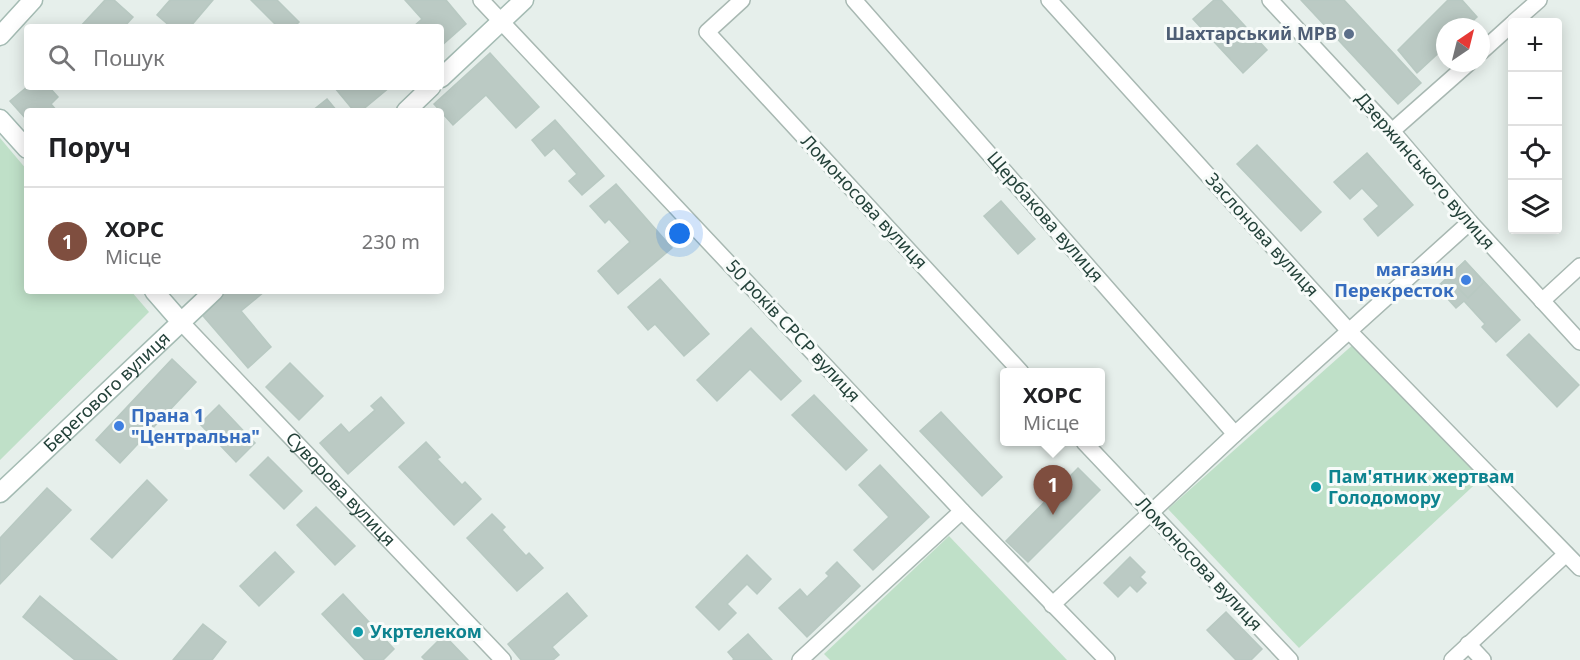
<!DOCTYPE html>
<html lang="uk">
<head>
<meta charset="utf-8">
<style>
  body { margin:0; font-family:"Noto Sans",sans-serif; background:#f6f6f6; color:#202124 }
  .controls { position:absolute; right:18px; top:18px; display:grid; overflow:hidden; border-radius:6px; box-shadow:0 3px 15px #0003 }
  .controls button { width:54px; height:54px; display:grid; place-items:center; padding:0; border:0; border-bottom:2px solid #e0e0e0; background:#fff; color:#202124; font:30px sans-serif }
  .compass { position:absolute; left:1436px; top:18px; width:54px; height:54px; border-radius:50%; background:#fff; box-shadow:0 3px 15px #0003; rotate:35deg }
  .you { position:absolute; left:680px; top:234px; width:21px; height:21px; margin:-15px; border:4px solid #fff; border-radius:50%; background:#1a73e8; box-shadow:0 0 0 9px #1a73e833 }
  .badge { display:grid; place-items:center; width:39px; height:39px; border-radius:50%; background:#7f4e3f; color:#fff; font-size:20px; font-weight:700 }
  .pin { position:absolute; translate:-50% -50px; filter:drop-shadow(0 2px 3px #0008) }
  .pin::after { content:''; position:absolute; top:32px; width:21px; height:18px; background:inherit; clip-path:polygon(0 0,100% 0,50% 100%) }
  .popup { position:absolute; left:1000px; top:368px; width:105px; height:78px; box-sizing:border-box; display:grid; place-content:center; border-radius:6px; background:#fff; filter:drop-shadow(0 2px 4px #0005); font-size:20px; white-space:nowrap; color:#757577 }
  .popup b { font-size:22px; color:#202124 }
  .popup::after { content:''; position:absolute; left:50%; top:100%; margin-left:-12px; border:12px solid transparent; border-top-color:#fff }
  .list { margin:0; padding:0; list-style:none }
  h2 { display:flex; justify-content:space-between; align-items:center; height:78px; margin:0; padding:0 24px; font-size:26px }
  h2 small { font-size:20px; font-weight:400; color:#757577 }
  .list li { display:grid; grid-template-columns:39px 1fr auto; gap:18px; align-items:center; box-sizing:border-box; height:108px; padding:0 24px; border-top:2px solid #e0e0e0 }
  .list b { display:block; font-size:22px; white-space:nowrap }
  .list p { margin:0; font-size:20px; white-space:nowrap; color:#757577 }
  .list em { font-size:20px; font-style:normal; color:#757577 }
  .icon { flex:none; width:33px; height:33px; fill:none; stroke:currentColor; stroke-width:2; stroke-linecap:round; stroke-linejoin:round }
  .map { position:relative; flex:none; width:1580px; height:660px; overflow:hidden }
  .search { position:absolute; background:#fff; box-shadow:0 3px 15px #0003; left:24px; top:24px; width:420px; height:66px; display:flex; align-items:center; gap:15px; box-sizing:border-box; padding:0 21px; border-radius:6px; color:#757577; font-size:22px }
  .panel { position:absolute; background:#fff; box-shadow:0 3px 15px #0003; left:24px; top:108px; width:420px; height:186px; border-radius:6px }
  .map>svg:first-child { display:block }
  .green { fill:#bfe0c8 }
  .building { fill:#bbcac4; stroke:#b8c9c2; stroke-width:1.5 }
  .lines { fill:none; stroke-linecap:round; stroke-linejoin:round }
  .street-casing { stroke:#a8b8b2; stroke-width:18 }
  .secondary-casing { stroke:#a4bbb3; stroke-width:21 }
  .street { stroke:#fff; stroke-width:15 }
  .secondary { stroke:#fff; stroke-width:18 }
  .service-dot { fill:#5c6f8a; stroke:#f7fbf9; stroke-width:2 }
  .shop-dot { fill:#3f7fe0; stroke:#f7fbf9; stroke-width:2 }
  .culture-dot { fill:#0f9aa8; stroke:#f7fbf9; stroke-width:2 }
  .labels { text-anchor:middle; stroke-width:6; stroke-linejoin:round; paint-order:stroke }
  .service-label { font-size:18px; font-weight:bold; fill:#4e5e75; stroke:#f7fbf9; text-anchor:end }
  .street-label { font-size:18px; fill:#24423a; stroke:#f7fbf9 }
  .shop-label { font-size:18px; font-weight:bold; fill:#366cbe; stroke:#f7fbf9; text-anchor:end }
  .culture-label { font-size:18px; font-weight:bold; fill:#0d838f; stroke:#f7fbf9; text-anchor:start }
</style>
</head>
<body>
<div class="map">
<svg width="1580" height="660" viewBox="0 0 1580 660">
  <rect width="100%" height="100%" fill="#e6efeb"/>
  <g class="green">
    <polygon points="0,138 27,170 27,291 131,291 149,312 0,460"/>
    <polygon points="1356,342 1484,476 1299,648 1168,509"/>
    <polygon points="949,536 1067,660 830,660 824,654"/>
  </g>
  <g class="building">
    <polygon points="105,0 114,0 133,17 124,27 80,27"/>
    <polygon points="170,0 213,0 190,27 171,27 157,15"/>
    <polygon points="251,0 277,0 299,22 294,27 278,27"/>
    <polygon points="405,0 446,0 466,24 441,46 441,27 413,27 422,19"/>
    <polygon points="1214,0 1221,0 1267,50 1243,73 1193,19"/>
    <polygon points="1301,0 1344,0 1421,83 1398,104"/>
    <polygon points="1448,0 1462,0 1477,17 1466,27 1445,27 1445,47 1417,73 1398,50"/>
    <polygon points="490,53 539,107 516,128 486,95 453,125 434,104"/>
    <polygon points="27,87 49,87 58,97 51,104 57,111 27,111 27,120 10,101"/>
    <polygon points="336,87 390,87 361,111 354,111 335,88"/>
    <polygon points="327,99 337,111 312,111"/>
    <polygon points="555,120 604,176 582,195 569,181 577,174 554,148 545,156 532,140"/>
    <polygon points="1257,145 1321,212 1301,231 1237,164"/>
    <polygon points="1367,153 1413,205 1378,236 1364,219 1379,206 1362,188 1350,199 1334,182"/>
    <polygon points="616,184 672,248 618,294 598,271 630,242 609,219 605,223 590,206"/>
    <polygon points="1001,201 1035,239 1018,254 984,216"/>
    <polygon points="1465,261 1520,320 1496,342 1482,327 1485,324 1464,301 1456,308 1437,287"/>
    <polygon points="1465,261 1484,282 1468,298 1448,278"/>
    <polygon points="660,279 709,334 684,356 655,324 648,330 628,307"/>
    <polygon points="220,291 265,291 241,311 271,347 248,368 198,310"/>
    <polygon points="751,328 801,381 781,400 750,369 717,401 697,380"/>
    <polygon points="1529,334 1579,385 1557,407 1507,355"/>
    <polygon points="172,359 196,382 120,463 96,440"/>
    <polygon points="290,363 323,396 299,420 266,387"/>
    <polygon points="814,395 867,450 846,470 792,415"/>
    <polygon points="381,397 404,423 348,474 320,443 341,424 349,433 375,410 371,406"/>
    <polygon points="219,405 255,443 236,462 200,424"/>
    <polygon points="941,412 1002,477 982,496 920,431"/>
    <polygon points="426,442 440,457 437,459 462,485 465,482 481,499 454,525 399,467"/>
    <polygon points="268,457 302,491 284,509 250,475"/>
    <polygon points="880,465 929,517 873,570 854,550 889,517 859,485"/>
    <polygon points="1078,468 1100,490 1028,562 1006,541"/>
    <polygon points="147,480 167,500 112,558 91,539"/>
    <polygon points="47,488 71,510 0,584 0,538"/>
    <polygon points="316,507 355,546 335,565 297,525"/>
    <polygon points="492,514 505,527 502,530 526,556 529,553 543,568 517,591 467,538"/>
    <polygon points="275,552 294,572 259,606 240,586"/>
    <polygon points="747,555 771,579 757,594 747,584 727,604 736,613 719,630 696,607"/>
    <polygon points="1130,557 1145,572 1140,577 1146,583 1137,592 1130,585 1118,597 1104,583"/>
    <polygon points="837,562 860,586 807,637 779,608 800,589 807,597 829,576 826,573"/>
    <polygon points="567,593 587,616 552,647 559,655 553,660 521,660 508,644"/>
    <polygon points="343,594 394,649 383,660 365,660 322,614"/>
    <polygon points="40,596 117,660 75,660 23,617"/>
    <polygon points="1226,612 1262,649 1251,660 1236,660 1207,630"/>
    <polygon points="203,624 226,642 212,660 173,660"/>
    <polygon points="748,634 772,660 733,660 734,659 728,652"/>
    <polygon points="444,635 468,660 425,660 422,657"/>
  </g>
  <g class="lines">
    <defs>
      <g id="street">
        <polyline points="481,0 962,511 1107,660"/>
        <polyline points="742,0 707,32 1021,372"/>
        <polyline points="854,0 1235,434"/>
        <polyline points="1049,0 1350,332 1580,568"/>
        <polyline points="1270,0 1392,131 1470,222 1580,342"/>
        <polyline points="1514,22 1539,0"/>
        <polyline points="1481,52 1512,24"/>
        <polyline points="1392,131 1469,63"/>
        <polyline points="1542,301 1580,266"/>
        <path id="s1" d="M181,322L503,660"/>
        <polyline points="1084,442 1290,660"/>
        <polyline points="1052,605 1235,434 1470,222"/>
        <polyline points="1468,644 1483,660"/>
        <polyline points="800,660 962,511"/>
        <polyline points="1452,660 1566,554"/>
      </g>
      <g id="secondary">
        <polyline points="0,36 33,0"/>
        <polyline points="441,78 524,0"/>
        <polyline points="406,111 431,87"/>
        <polyline points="0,119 27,149"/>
        <polyline points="154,291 181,322"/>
        <path id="s2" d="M0,493L214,291"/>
      </g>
    </defs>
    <use href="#street" class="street-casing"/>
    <use href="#secondary" class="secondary-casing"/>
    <use href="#street" class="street"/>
    <use href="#secondary" class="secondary"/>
  </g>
  <circle class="service-dot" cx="1349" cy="34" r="6"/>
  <g class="shop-dot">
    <circle cx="1466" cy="280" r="6"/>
    <circle cx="119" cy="426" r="6"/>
  </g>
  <g class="culture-dot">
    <circle cx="1316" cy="487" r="6"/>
    <circle cx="358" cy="632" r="6"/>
  </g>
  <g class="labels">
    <g class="service-label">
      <text x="1337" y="40">Шахтарський МРВ</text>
    </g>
    <g class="street-label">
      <text transform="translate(1425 171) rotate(49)" y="6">Дзержинського вулиця</text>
      <text transform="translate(864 202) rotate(47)" y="6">Ломоносова вулиця</text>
      <text transform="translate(1045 217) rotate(49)" y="6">Щербакова вулиця</text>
      <text transform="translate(1262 235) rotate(48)" y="6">Заслонова вулиця</text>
      <text transform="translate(793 331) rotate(47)" y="6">50 років СРСР вулиця</text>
      <text dy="6" stroke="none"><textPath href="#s2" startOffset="147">Берегового вулиця</textPath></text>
      <text dy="6" stroke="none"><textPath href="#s1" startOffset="231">Суворова вулиця</textPath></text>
      <text transform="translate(1199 564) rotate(47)" y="6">Ломоносова вулиця</text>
    </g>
    <g class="shop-label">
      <text x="1454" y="276">магазин<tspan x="1454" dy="21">Перекресток</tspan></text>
      <text x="131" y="422" text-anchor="start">Прана 1<tspan x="131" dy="21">"Центральна"</tspan></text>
    </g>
    <g class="culture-label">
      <text x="1328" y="483">Пам'ятник жертвам<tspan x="1328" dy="21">Голодомору</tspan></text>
      <text x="370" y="638">Укртелеком</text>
    </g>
  </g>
</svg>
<div class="controls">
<button>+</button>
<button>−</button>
<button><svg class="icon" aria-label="locate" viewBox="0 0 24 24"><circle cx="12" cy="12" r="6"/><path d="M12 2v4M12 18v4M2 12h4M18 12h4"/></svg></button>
<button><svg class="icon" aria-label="layers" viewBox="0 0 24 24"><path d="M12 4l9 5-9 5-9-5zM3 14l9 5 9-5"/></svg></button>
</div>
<svg class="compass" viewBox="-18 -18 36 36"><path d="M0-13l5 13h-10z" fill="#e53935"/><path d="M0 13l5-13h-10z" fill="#757577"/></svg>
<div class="you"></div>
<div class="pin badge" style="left:1053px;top:515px">1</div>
<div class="popup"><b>ХОРС</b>Місце</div>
<div class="search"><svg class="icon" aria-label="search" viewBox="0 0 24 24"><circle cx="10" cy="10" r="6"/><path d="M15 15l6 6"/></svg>Пошук</div>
<section class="panel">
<h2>Поруч<small></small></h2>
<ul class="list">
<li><span class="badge">1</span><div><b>ХОРС</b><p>Місце</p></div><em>230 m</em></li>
</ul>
</section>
</div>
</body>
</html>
